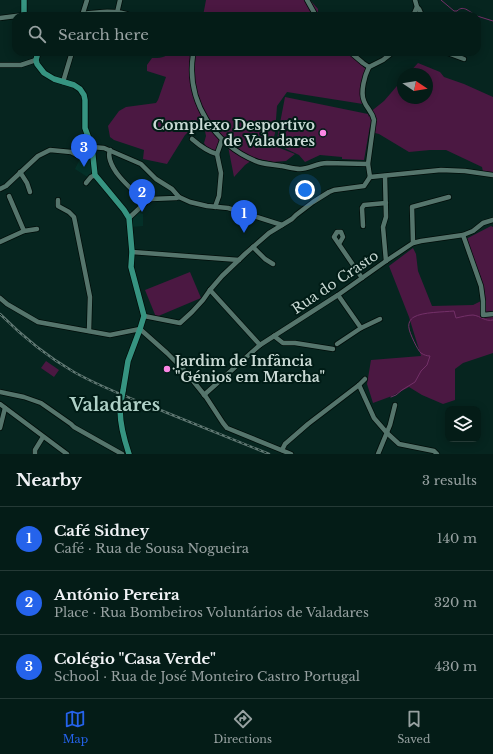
<!DOCTYPE html>
<html lang="en">
<head>
<meta charset="utf-8">
<style>
  body { margin:0; font-family:"Libre Baskerville",serif; background:#0d2520; color:#f1f3f6 }
  .controls { position:absolute; right:12px; bottom:12px; display:grid; overflow:hidden; border-radius:8px; box-shadow:0 2px 10px #0003 }
  .controls button { width:36px; height:36px; display:grid; place-items:center; padding:0; border:0; border-bottom:1px solid #253a36; background:#041c17; color:#f1f3f6; font:20px sans-serif }
  .compass { position:absolute; left:397px; top:68px; width:36px; height:36px; border-radius:50%; background:#041c17; box-shadow:0 2px 10px #0003; rotate:102deg }
  .you { position:absolute; left:305px; top:190px; width:14px; height:14px; margin:-10px; border:3px solid #fff; border-radius:50%; background:#1a73e8; box-shadow:0 0 0 6px #1a73e833 }
  .badge { display:grid; place-items:center; width:26px; height:26px; border-radius:50%; background:#2563eb; color:#fff; font-size:13px; font-weight:700 }
  .pin { position:absolute; translate:-50% -33px; filter:drop-shadow(0 1px 2px #0008) }
  .pin::after { content:''; position:absolute; top:21px; width:14px; height:12px; background:inherit; clip-path:polygon(0 0,100% 0,50% 100%) }
  .list { margin:0; padding:0; list-style:none }
  h2 { display:flex; justify-content:space-between; align-items:center; height:52px; margin:0; padding:0 16px; font-size:17px }
  h2 small { font-size:13px; font-weight:400; color:#97a1a1 }
  .list li { display:grid; grid-template-columns:26px 1fr auto; gap:12px; align-items:center; box-sizing:border-box; height:64px; padding:0 16px; border-top:1px solid #253a36 }
  .list b { display:block; font-size:15px; white-space:nowrap }
  .list p { margin:0; font-size:13px; white-space:nowrap; color:#97a1a1 }
  .list em { font-size:13px; font-style:normal; color:#97a1a1 }
  .icon { flex:none; width:22px; height:22px; fill:none; stroke:currentColor; stroke-width:2; stroke-linecap:round; stroke-linejoin:round }
  .map { position:relative; flex:none; width:493px; height:454px; overflow:hidden }
  .search { position:absolute; background:#041c17; box-shadow:0 2px 10px #0003; left:12px; right:12px; top:12px; height:44px; display:flex; align-items:center; gap:10px; box-sizing:border-box; padding:0 14px; border-radius:12px; color:#97a1a1; font-size:15px }
  .sheet { height:244px; background:#041c17 }
  nav { display:flex; justify-content:space-around; align-items:center; box-sizing:border-box; height:56px; border-top:1px solid #253a36; background:#041c17; font-size:11px; color:#97a1a1 }
  nav a { display:grid; justify-items:center; gap:2px }
  nav .on { color:#2563eb }
  .map>svg:first-child { display:block }
  .built { fill:#043028 }
  .green { fill:#4b1842 }
  .lines { fill:none; stroke-linecap:round; stroke-linejoin:round }
  .stream { stroke:#733068; stroke-width:1 }
  .minor-casing { stroke:#000d09; stroke-width:6 }
  .major-casing { stroke:#000d09; stroke-width:7 }
  .minor { stroke:#55756c; stroke-width:4.5 }
  .major { stroke:#369481; stroke-width:5.5 }
  .rail-casing { stroke:#607873; stroke-width:2.5 }
  .rail { stroke:#001c16; stroke-width:1; stroke-dasharray:3; stroke-linecap:butt }
  .major-bridge-casing { stroke:#000d09; stroke-width:7; stroke-linecap:butt }
  .major-bridge { stroke:#369481; stroke-width:5.5 }
  .poi-dot { fill:#fb87e5; stroke:#001c16; stroke-width:1.5 }
  .labels { text-anchor:middle; stroke-width:4; stroke-linejoin:round; paint-order:stroke }
  .poi-label { font-size:14px; font-weight:bold; fill:#c9dad5; stroke:#001c16; text-anchor:end }
  .street-label { font-size:14px; fill:#c9dad5; stroke:#001c16 }
  .district-label { font-size:18px; font-weight:bold; fill:#afd1c7; stroke:#001c16 }
</style>
</head>
<body>
<div class="map">
<svg width="493" height="454" viewBox="0 0 493 454">
  <rect width="100%" height="100%" fill="#06251f"/>
  <g class="built">
    <polygon points="88,158 90,160 93,173 89,178 75,169 80,159"/>
    <polygon points="140,210 140,213 143,214 143,226 131,227 131,219"/>
  </g>
  <g class="green">
    <polygon points="206,0 310,0 318,9 318,16 203,16"/>
    <path d="M170,52H349L363,65V67L367,69L362,101L363,104L287,92L277,106L275,133L272,145L295,154L286,161L273,162L255,158L245,165L234,177L227,141L221,144L214,152L208,149L204,143L206,136L205,131L191,129L185,135L167,164L143,159L144,150L114,140L110,137L108,126L119,111L126,107L156,103L158,100L166,77L147,71V65L152,58C159,58 166,58 170,52Z"/>
    <polygon points="418,63 440,72 444,77 464,84 493,97 493,173 483,172 482,167 446,150 430,150 409,152 379,134 371,132 370,126 364,160 342,159 342,157 320,155 305,162 299,155 276,144 285,97 368,114 369,117 369,113 384,101 403,79 403,98 427,98 427,74 408,74"/>
    <polygon points="491,226 493,227 493,353 463,363 455,369 455,400 443,404 422,395 409,387 392,396 373,403 367,384 371,360 421,356 409,317 389,266 413,248 416,254 418,271 432,306 473,305 485,299 481,278 466,239"/>
    <polygon points="190,272 201,298 156,317 145,290"/>
    <polygon points="46,361 59,370 54,377 41,368"/>
  </g>
  <g class="lines">
    <g class="stream">
      <path d="M441,0L454,11H457C464,4 470,13 477,16"/>
      <polyline points="477,16 493,21"/>
      <path d="M391,397L396,395L402,390L415,382L421,371L427,365L430,356C427,356 424,355 421,353C418,351 409,332 409,328C408,324 410,319 414,317C422,312 444,312 454,311L456,318C461,317 468,315 473,315C481,316 485,322 493,320"/>
    </g>
    <defs>
      <g id="minor">
        <polyline points="307,0 316,16"/>
        <polyline points="417,7 419,9 422,16"/>
        <polyline points="117,13 120,0"/>
        <path d="M74,16C90,12 116,9 132,16"/>
        <polyline points="82,16 87,0"/>
        <polyline points="413,16 417,7 415,0"/>
        <polyline points="0,18 24,15"/>
        <path d="M189,52L193,55C186,101 214,145 258,162C265,164 274,165 282,166C288,167 294,169 300,169C309,169 317,163 327,163L368,164"/>
        <polyline points="350,52 363,63 369,67"/>
        <polyline points="445,52 464,59"/>
        <polyline points="0,65 21,65 36,60"/>
        <path d="M369,67C365,75 360,92 364,101C367,109 372,111 374,120L368,164L370,177"/>
        <polyline points="369,67 383,60 393,52"/>
        <polyline points="63,82 72,52"/>
        <path d="M192,139C199,145 208,152 217,154"/>
        <polyline points="92,147 104,148 141,164 156,179 172,189 179,197 190,202 207,206 228,208 282,225"/>
        <path d="M110,150C109,153 109,157 110,160C115,177 134,190 145,203"/>
        <polyline points="217,154 222,140"/>
        <polyline points="20,172 27,183 30,192"/>
        <polyline points="385,176 386,217 383,227 386,261"/>
        <polyline points="370,177 441,170 465,171 493,175"/>
        <polyline points="86,183 91,177 95,175"/>
        <polyline points="0,189 6,186 38,156 50,150 71,152 79,156 92,155"/>
        <polyline points="9,196 24,231"/>
        <polyline points="58,200 58,206 69,212 74,217 90,297 89,331"/>
        <polyline points="215,207 219,196 221,173 217,154"/>
        <polyline points="129,218 145,203 151,199 176,198 179,197"/>
        <polyline points="363,226 362,208 364,205 386,203"/>
        <polyline points="463,235 481,286 483,301 483,315 493,314"/>
        <polyline points="0,242 24,231 37,229"/>
        <polyline points="413,243 412,207 449,197"/>
        <polyline points="339,244 343,237 341,232 337,232 334,237 362,278"/>
        <polyline points="253,247 265,259 273,264"/>
        <polyline points="132,252 239,260"/>
        <polyline points="210,290 260,345"/>
        <polyline points="338,295 361,328"/>
        <polyline points="0,298 7,304 38,322 110,335 140,329 167,353 185,371 206,397 223,423 227,428 291,454"/>
        <polyline points="144,316 180,323 192,312 203,300 210,290 222,276 245,254 269,233 292,219 296,215 313,202 329,192 334,190 364,186 370,177"/>
        <polyline points="274,336 283,343 295,343 333,349"/>
        <polyline points="337,344 361,328 380,319"/>
        <polyline points="359,385 374,418 387,433 399,444 434,451 437,454"/>
        <polyline points="0,392 24,397 41,403 71,424 74,427 122,454"/>
        <polyline points="204,395 260,345 338,295 386,261 413,243 421,241 463,235 473,231 483,223 493,220"/>
        <polyline points="0,404 67,454"/>
        <polyline points="0,428 5,408"/>
        <polyline points="282,450 285,444 308,424 359,385 365,379"/>
        <polyline points="35,454 35,450 43,437"/>
        <polyline points="378,454 390,425 395,405"/>
      </g>
      <g id="major">
        <polyline points="24,0 24,15 25,16"/>
        <polyline points="38,52 36,60 37,64 44,73 54,79 74,85 80,89 84,95 85,100 85,128 92,147 95,175 105,187 124,210 129,218 132,252 131,267 144,316 140,329 128,361 123,391"/>
        <path d="M121,402C118,417 124,439 129,454"/>
      </g>
    </defs>
    <use href="#minor" class="minor-casing"/>
    <use href="#major" class="major-casing"/>
    <use href="#minor" class="minor"/>
    <use href="#major" class="major"/>
    <defs>
      <path id="rail" d="M0,314C22,336 46,356 74,372C102,388 135,400 165,412C200,426 235,440 269,454"/>
    </defs>
    <use href="#rail" class="rail-casing"/>
    <use href="#rail" class="rail"/>
    <defs>
      <polyline id="major-bridge" points="121,402 123,391"/>
    </defs>
    <use href="#major-bridge" class="major-bridge-casing"/>
    <use href="#major-bridge" class="major-bridge"/>
  </g>
  <g class="poi-dot">
    <circle cx="323" cy="133" r="4"/>
    <circle cx="167" cy="369" r="4"/>
  </g>
  <g class="labels">
    <g class="poi-label">
      <text x="315" y="130">Complexo Desportivo<tspan x="315" dy="16">de Valadares</tspan></text>
      <text x="175" y="366" text-anchor="start">Jardim de Infância<tspan x="175" dy="16">"Génios em Marcha"</tspan></text>
    </g>
    <g class="street-label">
      <text transform="translate(335 282) rotate(-34)" y="5">Rua do Crasto</text>
    </g>
    <g class="district-label">
      <text x="115" y="411">Valadares</text>
    </g>
  </g>
</svg>
<div class="controls">
<button><svg class="icon" aria-label="layers" viewBox="0 0 24 24"><path d="M12 4l9 5-9 5-9-5zM3 14l9 5 9-5"/></svg></button>
</div>
<svg class="compass" viewBox="-18 -18 36 36"><path d="M0-13l5 13h-10z" fill="#e53935"/><path d="M0 13l5-13h-10z" fill="#97a1a1"/></svg>
<div class="you"></div>
<div class="pin badge" style="left:244px;top:233px">1</div>
<div class="pin badge" style="left:142px;top:212px">2</div>
<div class="pin badge" style="left:84px;top:167px">3</div>
<div class="search"><svg class="icon" aria-label="search" viewBox="0 0 24 24"><circle cx="10" cy="10" r="6"/><path d="M15 15l6 6"/></svg>Search here</div>
</div>
<section class="sheet">
<h2>Nearby<small>3 results</small></h2>
<ul class="list">
<li><span class="badge">1</span><div><b>Café Sidney</b><p>Café · Rua de Sousa Nogueira</p></div><em>140 m</em></li>
<li><span class="badge">2</span><div><b>António Pereira</b><p>Place · Rua Bombeiros Voluntários de Valadares</p></div><em>320 m</em></li>
<li><span class="badge">3</span><div><b>Colégio &quot;Casa Verde&quot;</b><p>School · Rua de José Monteiro Castro Portugal</p></div><em>430 m</em></li>
</ul>
</section>
<nav>
<a class="on"><svg class="icon" aria-label="map" viewBox="0 0 24 24"><path d="M3 6l6-2 6 2 6-2v14l-6 2-6-2-6 2zM9 4v14M15 6v14"/></svg>Map</a>
<a><svg class="icon" aria-label="directions" viewBox="0 0 24 24"><path d="M12 3l9 9-9 9-9-9zM9 14v-3h6M13 9l2 2-2 2"/></svg>Directions</a>
<a><svg class="icon" aria-label="saved" viewBox="0 0 24 24"><path d="M7 4h10v16l-5-4-5 4z"/></svg>Saved</a>
</nav>
</body>
</html>
